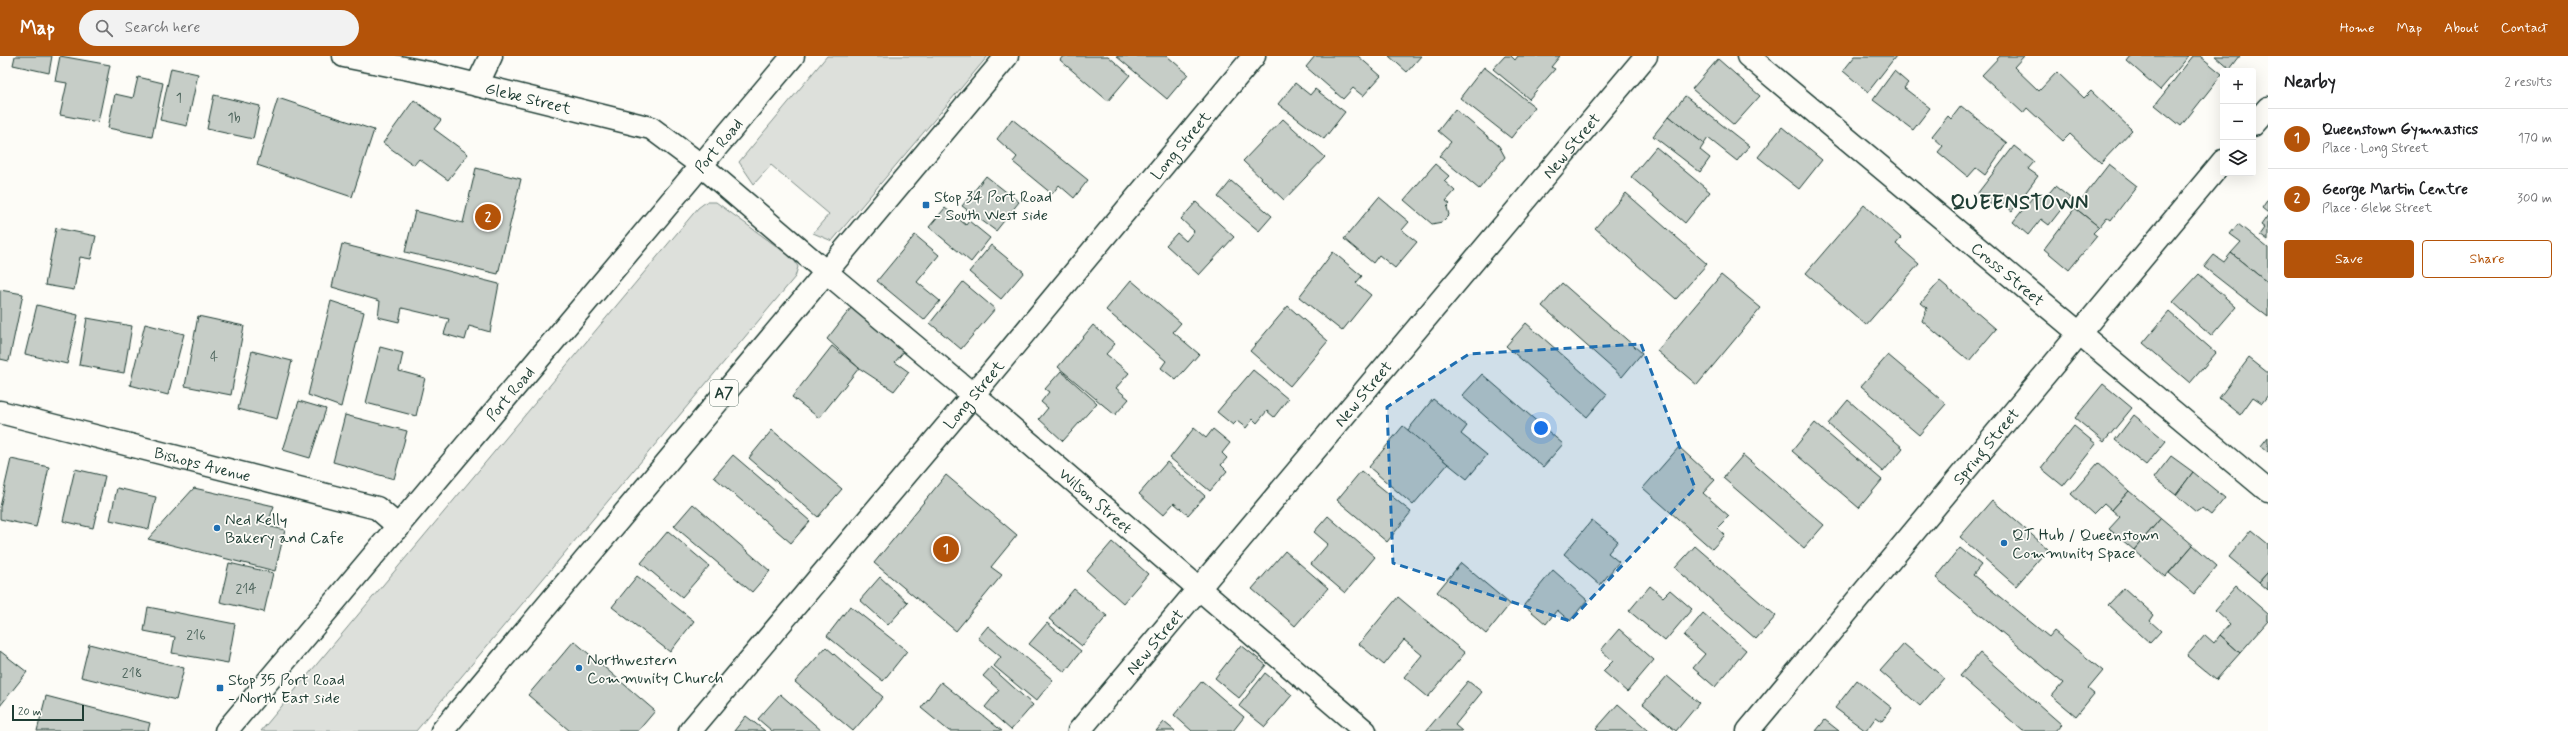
<!DOCTYPE html>
<html lang="en">
<head>
<meta charset="utf-8">
<style>
  body { margin:0; font-family:Mynerve,sans-serif; background:#f2f2f2; color:#202124 }
  .controls { position:absolute; right:12px; top:12px; display:grid; overflow:hidden; border-radius:4px; box-shadow:0 4px 16px #0002 }
  .controls button { width:36px; height:36px; display:grid; place-items:center; padding:0; border:0; border-bottom:1px solid #e0e0e0; background:#fff; color:#202124; font:20px sans-serif }
  .scale { position:absolute; left:12px; bottom:10px; width:72px; box-sizing:border-box; padding-left:4px; border:2px solid #1f3d34; border-top:0; font-size:11px; line-height:14px; white-space:nowrap; color:#1f3d34; -webkit-text-stroke:3px #fdfcf7; paint-order:stroke }
  .you { position:absolute; left:1541px; top:372px; width:14px; height:14px; margin:-10px; border:3px solid #fff; border-radius:50%; background:#1a73e8; box-shadow:0 0 0 6px #1a73e833 }
  .badge { display:grid; place-items:center; width:26px; height:26px; border-radius:50%; background:#b45309; color:#fff; font-size:13px; font-weight:700 }
  .pin { position:absolute; translate:-50% -50%; border:2px solid #fff; box-shadow:0 1px 4px #0006 }
  .list { margin:0; padding:0; list-style:none }
  h2 { display:flex; justify-content:space-between; align-items:center; height:52px; margin:0; padding:0 16px; font-size:17px }
  h2 small { font-size:13px; font-weight:400; color:#757577 }
  .list li { display:grid; grid-template-columns:26px 1fr auto; gap:12px; align-items:center; box-sizing:border-box; height:60px; padding:0 16px; border-top:1px solid #e0e0e0 }
  .list b { display:block; font-size:15px; white-space:nowrap }
  .list p { margin:0; font-size:13px; white-space:nowrap; color:#757577 }
  .list em { font-size:13px; font-style:normal; color:#757577 }
  .actions { display:flex; gap:8px; padding:12px 16px }
  .actions a { flex:1; padding:9px 0; border:1px solid #b45309; border-radius:4px; text-align:center; font-size:14px; color:#b45309 }
  .actions .main { background:#b45309; color:#fff }
  .icon { flex:none; width:22px; height:22px; fill:none; stroke:currentColor; stroke-width:2; stroke-linecap:round; stroke-linejoin:round }
  .map { position:relative; flex:none; width:2268px; height:675px; overflow:hidden }
  header { display:flex; align-items:center; gap:24px; box-sizing:border-box; height:56px; padding:0 20px; background:#b45309; color:#fff }
  header strong { font-size:19px }
  nav { display:flex; gap:22px; margin-inline-start:auto; font-size:14px }
  .search { width:280px; height:36px; background:#f2f2f2; display:flex; align-items:center; gap:10px; box-sizing:border-box; padding:0 14px; border-radius:22px; color:#757577; font-size:15px }
  main { display:flex }
  aside { flex:1; background:#fff }
  .map>svg:first-child { display:block }
  .green { fill:#dde0db; stroke:#7e8e88 }
  .building { fill:#c6cdc7; stroke:#1f3d34 }
  .lines { fill:none; stroke-linecap:round; stroke-linejoin:round }
  .street-casing { stroke:#1f3d34; stroke-width:25 }
  .highway-casing { stroke:#1f3d34; stroke-width:25 }
  .street { stroke:#fdfcf7; stroke-width:22 }
  .highway { stroke:#fdfcf7; stroke-width:22 }
  .marked { fill:#1f6fb2; fill-opacity:0.2; stroke:#1f6fb2; stroke-width:3; stroke-dasharray:8 5; stroke-linejoin:round }
  .poi-dot { fill:#1f6fb2; stroke:#fdfcf7; stroke-width:1.5 }
  .labels { text-anchor:middle; stroke-width:3.5; stroke-linejoin:round; paint-order:stroke }
  .number-label { font-size:14px; fill:#496159 }
  .shield { fill:#fdfcf7; stroke:#62766e; stroke-width:1 }
  .shield-label { font-size:15px; font-weight:bold; fill:#1f3d34 }
  .street-label { font-size:16px; fill:#1f3d34; stroke:#fdfcf7 }
  .poi-label { font-size:16px; fill:#1f3d34; stroke:#fdfcf7; text-anchor:start }
  .district-label { font-size:20px; font-weight:bold; letter-spacing:1px; fill:#1f3d34; stroke:#fdfcf7 }
</style>
</head>
<body>
<header>
<strong>Map</strong>
<div class="search"><svg class="icon" aria-label="search" viewBox="0 0 24 24"><circle cx="10" cy="10" r="6"/><path d="M15 15l6 6"/></svg>Search here</div>
<nav><a>Home</a><a>Map</a><a>About</a><a>Contact</a></nav>
</header>
<main>
<div class="map">
<svg width="2268" height="675" viewBox="0 0 2268 675">
  <rect width="100%" height="100%" fill="#fdfcf7"/>
  <filter id="ink" filterUnits="userSpaceOnUse"><feTurbulence type="fractalNoise" baseFrequency=".025" numOctaves="2"/><feDisplacementMap in="SourceGraphic" scale="8" xChannelSelector="R" yChannelSelector="G"/><feConvolveMatrix kernelMatrix="1 2 1 2 8 2 1 2 1" color-interpolation-filters="sRGB"/></filter>
  <g filter="url(#ink)">
    <g class="green">
      <polygon points="827,0 988,0 832,185 813,177 829,158 771,109 754,128 739,106"/>
      <polygon points="706,146 716,146 794,203 798,211 795,221 416,675 261,675 698,152"/>
    </g>
    <g class="building">
      <polygon points="15,0 52,0 49,17 13,9"/>
      <polygon points="60,0 110,9 98,66 60,59 67,27 55,25"/>
      <polygon points="1063,0 1108,0 1130,19 1108,45 1060,4"/>
      <polygon points="1116,0 1167,0 1188,18 1167,43"/>
      <polygon points="1315,0 1358,0 1381,20 1363,40 1353,32 1343,43 1306,11"/>
      <polygon points="1389,0 1421,0 1407,16"/>
      <polygon points="1505,0 1511,0 1515,4 1518,0 1560,0 1551,11 1555,13 1529,43 1493,13"/>
      <polygon points="1855,0 1896,0 1868,36 1843,15"/>
      <polygon points="2000,0 2024,0 2014,11 2039,35 2057,16 2084,42 2091,35 2132,74 2101,107 2070,78 2063,85 2027,52 2023,57 1982,19"/>
      <polygon points="2131,0 2189,0 2160,34 2127,5"/>
      <polygon points="2193,0 2200,0 2222,18 2181,70 2155,49"/>
      <polygon points="2215,0 2240,0 2230,13"/>
      <polygon points="1718,3 1760,40 1734,69 1692,33"/>
      <polygon points="1484,11 1535,51 1511,82 1460,42"/>
      <polygon points="171,12 198,18 187,70 160,64"/>
      <polygon points="1894,15 1908,27 1904,32 1930,52 1913,74 1873,44"/>
      <polygon points="138,21 163,27 152,81 108,72 115,38 133,42"/>
      <polygon points="1295,27 1310,39 1315,33 1345,56 1324,83 1278,48"/>
      <polygon points="214,39 260,50 253,83 207,73"/>
      <polygon points="1685,40 1749,90 1737,105 1708,82 1704,88 1669,60"/>
      <polygon points="278,42 374,74 352,141 257,109"/>
      <polygon points="414,44 441,64 434,73 468,98 448,124 419,103 414,109 383,87"/>
      <polygon points="1961,50 2007,87 1985,119 1976,112 1968,121 1938,96 1943,90 1932,80 1948,60 1951,63"/>
      <polygon points="1455,53 1499,90 1505,101 1479,133 1439,100 1451,86 1438,75"/>
      <polygon points="1669,60 1704,88 1700,94 1710,102 1700,116 1653,80"/>
      <polygon points="1012,63 1088,124 1074,142 1059,129 1052,138 1013,106 1017,101 997,83"/>
      <polygon points="1283,63 1325,101 1284,144 1243,105"/>
      <polygon points="1782,71 1822,104 1799,133 1758,101"/>
      <polygon points="2014,90 2034,106 2028,113 2038,120 2012,155 2001,146 1996,152 1977,138"/>
      <polygon points="1656,91 1710,136 1685,167 1631,121"/>
      <polygon points="1435,108 1449,120 1444,125 1455,135 1446,145 1450,148 1447,151 1449,159 1442,166 1432,168 1404,144"/>
      <polygon points="2109,108 2137,130 2111,164 2107,161 2099,171 2075,152"/>
      <polygon points="476,112 521,123 498,218 405,196 415,155 463,167"/>
      <polygon points="986,120 1019,146 996,175 962,150"/>
      <polygon points="1231,125 1272,160 1259,175 1218,141"/>
      <polygon points="2055,130 2070,142 2049,169 2041,163 2028,179 2013,166 2036,137 2044,143"/>
      <polygon points="1626,137 1707,208 1676,243 1595,172"/>
      <polygon points="1379,141 1409,166 1402,174 1417,186 1395,212 1379,199 1373,207 1344,183"/>
      <polygon points="2268,143 2268,157 2262,152"/>
      <polygon points="1196,146 1234,181 1199,219 1166,189 1177,177 1186,185 1194,175 1181,163"/>
      <polygon points="1864,149 1901,182 1896,188 1919,208 1866,269 1806,217"/>
      <polygon points="945,152 966,169 969,165 990,182 971,206 929,171"/>
      <polygon points="2075,152 2099,171 2093,177 2097,180 2069,214 2044,193"/>
      <polygon points="2268,159 2268,185 2260,179 2265,172 2261,169"/>
      <polygon points="2238,168 2268,192 2268,227 2231,197 2241,186 2230,178"/>
      <polygon points="56,172 96,180 91,203 80,201 74,234 45,229"/>
      <polygon points="915,179 939,199 917,226 940,245 924,264 877,225"/>
      <polygon points="342,188 499,228 490,276 469,270 465,284 444,278 449,263 402,252 399,266 378,261 380,245 332,231"/>
      <polygon points="991,189 1024,216 1001,243 969,216"/>
      <polygon points="1333,196 1362,220 1356,227 1371,239 1342,275 1299,241"/>
      <polygon points="2231,197 2268,227 2268,261 2204,211 2214,199 2224,206"/>
      <polygon points="2199,218 2236,251 2211,280 2173,246"/>
      <polygon points="1721,219 1761,252 1697,329 1657,295"/>
      <polygon points="1131,224 1181,267 1173,276 1199,298 1176,324 1161,312 1166,305 1106,254"/>
      <polygon points="1940,225 1996,273 1969,305 1922,265 1927,252 1921,247"/>
      <polygon points="963,226 995,253 961,293 930,267"/>
      <polygon points="1562,227 1642,297 1622,321 1542,250"/>
      <polygon points="0,234 23,238 9,305 0,303"/>
      <polygon points="331,245 364,256 341,351 308,339"/>
      <polygon points="37,249 78,259 67,308 25,298"/>
      <polygon points="1288,250 1328,285 1290,330 1250,295"/>
      <polygon points="851,252 905,294 895,306 909,316 894,335 859,312 827,283"/>
      <polygon points="2169,256 2216,297 2190,327 2143,287"/>
      <polygon points="198,260 244,270 231,339 185,330"/>
      <polygon points="87,262 132,270 124,317 79,309"/>
      <polygon points="1526,267 1607,338 1587,361 1506,290"/>
      <polygon points="145,268 184,278 168,339 130,329"/>
      <polygon points="1093,269 1115,288 1106,298 1129,317 1116,332 1129,343 1115,359 1058,311"/>
      <polygon points="832,290 859,312 819,362 792,341"/>
      <polygon points="380,291 403,297 399,315 425,322 416,360 366,347"/>
      <polygon points="252,295 292,305 277,363 238,353"/>
      <polygon points="1888,299 1946,348 1919,379 1861,330"/>
      <polygon points="2249,302 2268,317 2268,339 2262,347 2253,341 2240,359 2219,342"/>
      <polygon points="1253,314 1288,343 1274,361 1267,355 1257,367 1253,363 1246,372 1237,365 1233,369 1217,356"/>
      <polygon points="1061,315 1097,347 1063,385 1039,363 1048,352 1041,346 1049,336 1045,333"/>
      <polygon points="1482,318 1563,388 1543,411 1462,340"/>
      <polygon points="2103,328 2132,352 2104,386 2075,362"/>
      <polygon points="1433,343 1467,370 1461,378 1487,399 1467,423 1407,375"/>
      <polygon points="1848,344 1903,392 1883,416 1828,368"/>
      <polygon points="299,345 326,353 310,402 283,394"/>
      <polygon points="345,359 407,375 394,423 333,406"/>
      <polygon points="2134,359 2166,385 2146,409 2115,384"/>
      <polygon points="1815,367 1882,424 1859,452 1792,395"/>
      <polygon points="1403,370 1448,408 1413,449 1369,411"/>
      <polygon points="2074,370 2096,388 2063,430 2041,412"/>
      <polygon points="1194,372 1206,382 1213,373 1230,387 1222,397 1227,402 1221,409 1227,415 1210,435 1170,402"/>
      <polygon points="772,374 842,433 818,461 749,402"/>
      <polygon points="2268,381 2268,396 2261,390"/>
      <polygon points="1679,391 1715,424 1703,437 1729,460 1717,472 1725,479 1712,493 1643,432"/>
      <polygon points="733,399 810,465 791,487 714,421"/>
      <polygon points="1743,399 1824,469 1804,492 1723,422"/>
      <polygon points="2171,400 2193,416 2176,439 2154,422"/>
      <polygon points="11,403 49,411 36,471 0,463 0,451"/>
      <polygon points="1167,406 1205,440 1188,459 1174,447 1163,459 1139,438"/>
      <polygon points="2098,407 2129,435 2112,454 2104,447 2093,458 2071,438"/>
      <polygon points="75,413 105,420 93,472 63,465"/>
      <polygon points="1361,415 1411,456 1387,486 1337,444"/>
      <polygon points="2193,416 2225,442 2211,459 2202,452 2196,456 2176,439"/>
      <polygon points="946,419 1017,479 991,511 1002,519 956,575 874,507"/>
      <polygon points="117,432 156,441 149,473 110,464"/>
      <polygon points="194,432 274,450 267,470 285,474 275,515 148,483"/>
      <polygon points="2129,435 2161,462 2134,494 2109,473 2120,461 2112,454"/>
      <polygon points="1992,444 2048,493 2016,530 1960,481"/>
      <polygon points="693,448 770,515 752,536 674,470"/>
      <polygon points="1328,460 1375,501 1345,537 1311,508 1328,488 1314,476"/>
      <polygon points="2161,462 2193,489 2165,521 2134,494"/>
      <polygon points="1592,464 1618,485 1608,497 1619,506 1600,529 1564,498"/>
      <polygon points="2251,474 2268,488 2268,516 2259,526 2229,501"/>
      <polygon points="668,475 709,510 682,541 641,507"/>
      <polygon points="1112,486 1148,518 1123,547 1087,515"/>
      <polygon points="2193,489 2217,510 2194,538 2169,517"/>
      <polygon points="1695,490 1776,560 1756,583 1675,512"/>
      <polygon points="1960,492 1981,509 1973,519 2049,581 2054,575 2103,615 2088,633 2094,638 2076,660 2052,640 2063,627 1936,522"/>
      <polygon points="1285,495 1328,532 1295,570 1252,533"/>
      <polygon points="229,507 273,517 264,556 220,546"/>
      <polygon points="1461,507 1510,548 1486,578 1437,536"/>
      <polygon points="1553,514 1587,544 1570,565 1557,554 1546,568 1524,549"/>
      <polygon points="2268,516 2268,534 2259,526"/>
      <polygon points="637,520 694,565 670,596 612,551"/>
      <polygon points="880,521 908,547 888,569 860,544"/>
      <polygon points="1650,530 1663,541 1670,534 1692,553 1665,585 1629,555"/>
      <polygon points="2236,530 2268,558 2268,565 2240,597 2220,579 2230,568 2215,554"/>
      <polygon points="2124,532 2154,559 2150,565 2161,575 2150,587 2108,549"/>
      <polygon points="1074,533 1107,560 1082,590 1049,563"/>
      <polygon points="1398,541 1465,597 1428,641 1404,621 1422,599 1404,584 1384,609 1359,588"/>
      <polygon points="850,550 907,595 883,625 827,580"/>
      <polygon points="148,551 235,568 228,607 172,597 175,581 144,575"/>
      <polygon points="1703,557 1746,594 1715,631 1693,612 1705,598 1684,580"/>
      <polygon points="1047,567 1081,595 1065,616 1029,588"/>
      <polygon points="988,570 1053,624 1036,645 994,610 1001,601 978,582"/>
      <polygon points="1619,573 1654,604 1627,636 1603,615 1613,605 1601,594"/>
      <polygon points="2205,579 2214,587 2220,579 2240,597 2216,624 2187,600"/>
      <polygon points="574,585 655,655 638,675 570,675 528,639"/>
      <polygon points="89,588 184,612 176,644 81,621"/>
      <polygon points="1904,588 1944,622 1920,650 1880,615"/>
      <polygon points="1241,589 1266,609 1239,642 1215,622"/>
      <polygon points="826,591 883,641 853,675 795,626"/>
      <polygon points="0,595 27,616 0,650"/>
      <polygon points="1980,597 2061,668 2055,675 2023,675 1960,620"/>
      <polygon points="991,611 1033,649 1011,674 985,651 999,634 983,620"/>
      <polygon points="1265,617 1292,639 1265,671 1239,650"/>
      <polygon points="1667,620 1699,647 1676,675 1643,648"/>
      <polygon points="1857,624 1892,652 1882,665 1876,661 1866,675 1835,652"/>
      <polygon points="1202,625 1244,661 1233,675 1192,675 1174,659"/>
      <polygon points="1468,625 1482,636 1455,669 1462,675 1426,675"/>
      <polygon points="941,626 1002,675 949,675 921,652"/>
      <polygon points="780,638 822,675 772,675 758,663"/>
      <polygon points="46,640 150,667 148,675 37,675"/>
      <polygon points="1618,648 1649,675 1598,675 1596,673"/>
      <polygon points="746,660 765,675 734,675"/>
      <polygon points="1825,664 1839,675 1816,675"/>
      <polygon points="1164,666 1175,675 1156,675"/>
    </g>
    <g class="lines">
      <defs>
        <g id="street">
          <path id="s1" d="M344,0L429,17L651,72L702,110"/>
          <path id="s2" d="M1748,0L2268,435"/>
          <polyline points="477,29 491,0"/>
          <polyline points="2253,69 2268,52"/>
          <path id="s3" d="M825,215L984,348L1365,675"/>
          <path id="s4" d="M0,356L377,452L399,471"/>
          <path id="s5" d="M690,675L973,339L1254,0"/>
          <path id="s6" d="M1079,675L1646,0"/>
          <path id="s7" d="M1748,675L2223,105"/>
        </g>
        <g id="highway">
          <polyline points="702,110 825,215"/>
          <path id="s8" d="M226,675L793,0"/>
          <polyline points="442,675 1007,0"/>
        </g>
      </defs>
      <use href="#street" class="street-casing"/>
      <use href="#highway" class="highway-casing"/>
      <use href="#street" class="street"/>
      <use href="#highway" class="highway"/>
    </g>
  </g>
  <path class="marked" d="M1641,288L1695,432L1570,565L1393,507L1387,351L1469,298Z"/>
  <g class="poi-dot">
    <rect x="922" y="145" width="8" height="8" rx="2"/>
    <circle cx="217" cy="472" r="4"/>
    <circle cx="2004" cy="487" r="4"/>
    <circle cx="579" cy="612" r="4"/>
    <rect x="216" y="628" width="8" height="8" rx="2"/>
  </g>
  <g class="labels">
    <g class="number-label">
      <text x="179" y="46">1</text>
      <text x="234" y="66">1b</text>
      <text x="214" y="305">4</text>
      <text x="246" y="537">214</text>
      <text x="196" y="583">216</text>
      <text x="132" y="621">218</text>
    </g>
    <rect class="shield" x="710" y="324" width="28" height="26" rx="3"/>
    <g class="shield-label">
      <text x="724" y="342">A7</text>
    </g>
    <g class="street-label">
      <text dy="6" stroke="none"><textPath href="#s1" startOffset="189">Glebe Street</textPath></text>
      <text dy="6" stroke="none"><textPath href="#s5" startOffset="764">Long Street</textPath></text>
      <text dy="6" stroke="none"><textPath href="#s6" startOffset="765">New Street</textPath></text>
      <text dy="6" stroke="none"><textPath href="#s8" startOffset="765">Port Road</textPath></text>
      <text dy="6" stroke="none"><textPath href="#s2" startOffset="339">Cross Street</textPath></text>
      <text dy="6" stroke="none"><textPath href="#s6" startOffset="441">New Street</textPath></text>
      <text dy="6" stroke="none"><textPath href="#s8" startOffset="441">Port Road</textPath></text>
      <text dy="6" stroke="none"><textPath href="#s5" startOffset="440">Long Street</textPath></text>
      <text dy="6" stroke="none"><textPath href="#s7" startOffset="371">Spring Street</textPath></text>
      <text dy="6" stroke="none"><textPath href="#s4" startOffset="209">Bishops Avenue</textPath></text>
      <text dy="6" stroke="none"><textPath href="#s3" startOffset="355">Wilson Street</textPath></text>
      <text dy="6" stroke="none"><textPath href="#s6" startOffset="117">New Street</textPath></text>
    </g>
    <g class="poi-label">
      <text x="934" y="146">Stop 34 Port Road<tspan x="934" dy="18">- South West side</tspan></text>
      <text x="225" y="469">Ned Kelly<tspan x="225" dy="18">Bakery and Cafe</tspan></text>
      <text x="2012" y="484">QT Hub / Queenstown<tspan x="2012" dy="18">Community Space</tspan></text>
      <text x="587" y="609">Northwestern<tspan x="587" dy="18">Community Church</tspan></text>
      <text x="228" y="629">Stop 35 Port Road<tspan x="228" dy="18">- North East side</tspan></text>
    </g>
    <g class="district-label">
      <text x="2020" y="153">QUEENSTOWN</text>
    </g>
  </g>
</svg>
<div class="controls">
<button>+</button>
<button>−</button>
<button><svg class="icon" aria-label="layers" viewBox="0 0 24 24"><path d="M12 4l9 5-9 5-9-5zM3 14l9 5 9-5"/></svg></button>
</div>
<div class="scale">20 m</div>
<div class="you"></div>
<div class="pin badge" style="left:946px;top:493px">1</div>
<div class="pin badge" style="left:488px;top:161px">2</div>
</div>
<aside>
<h2>Nearby<small>2 results</small></h2>
<ul class="list">
<li><span class="badge">1</span><div><b>Queenstown Gymnastics</b><p>Place · Long Street</p></div><em>170 m</em></li>
<li><span class="badge">2</span><div><b>George Martin Centre</b><p>Place · Glebe Street</p></div><em>300 m</em></li>
</ul>
<div class="actions"><a class="main">Save</a><a>Share</a></div>
</aside>
</main>
</body>
</html>
